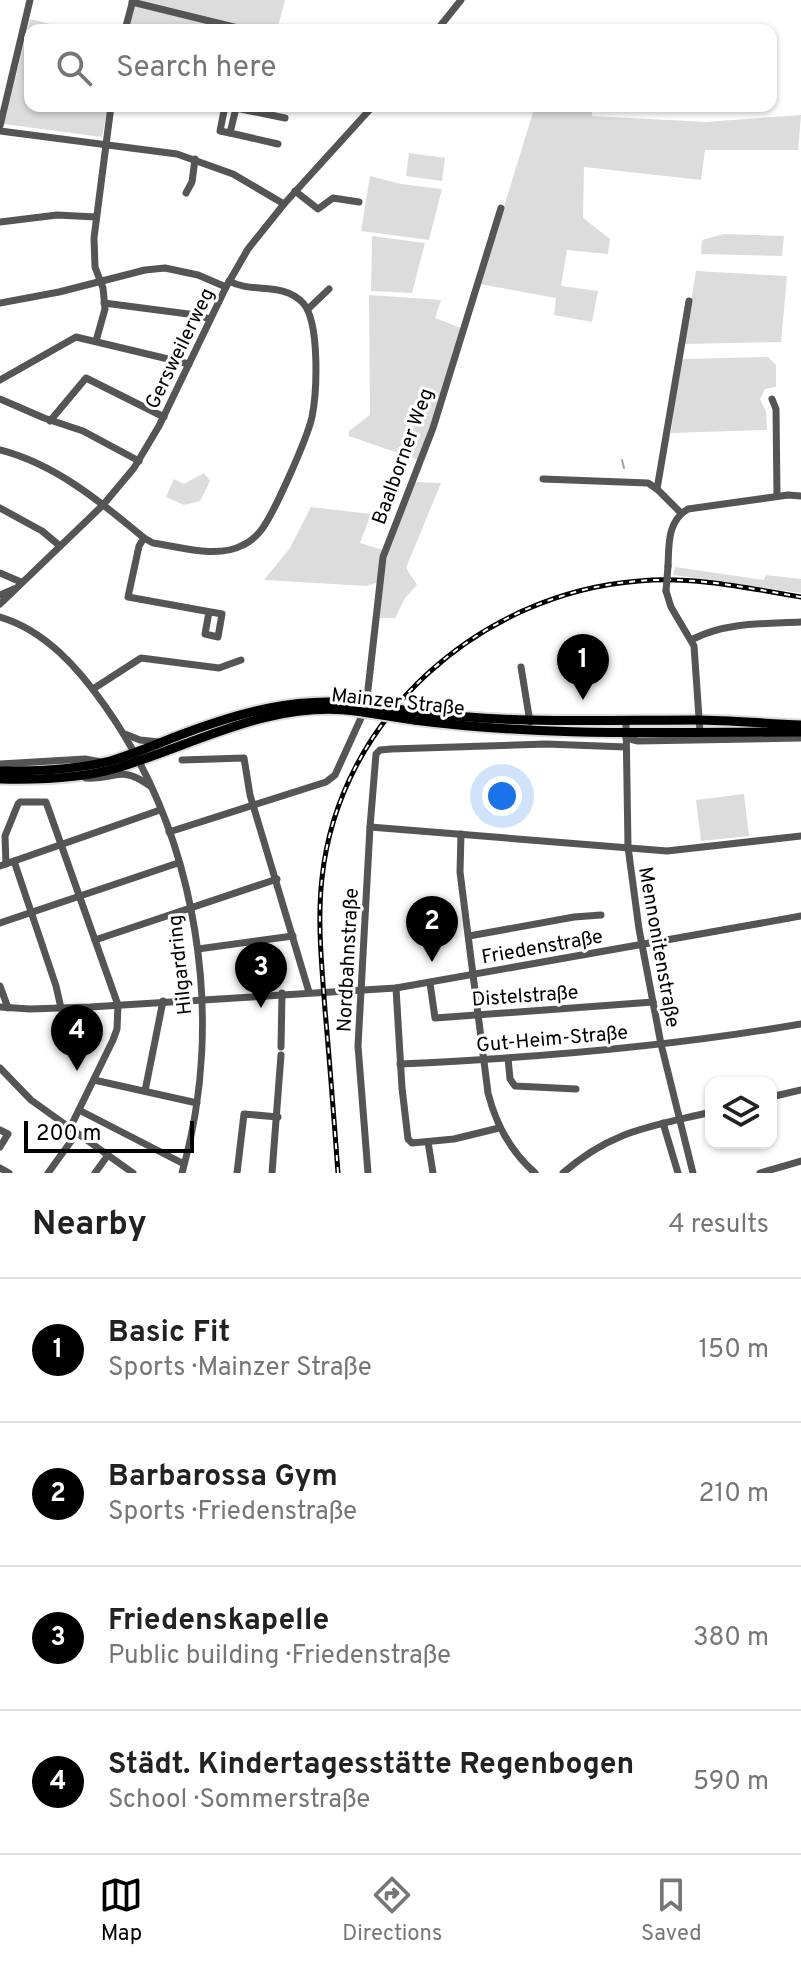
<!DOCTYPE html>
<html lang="en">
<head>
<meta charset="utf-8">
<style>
  body { margin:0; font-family:Overpass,sans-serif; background:#f6f6f6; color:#222 }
  .controls { position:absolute; right:24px; bottom:24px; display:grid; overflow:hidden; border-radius:16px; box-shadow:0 2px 6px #0004 }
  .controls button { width:72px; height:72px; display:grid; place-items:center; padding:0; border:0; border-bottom:2px solid #e0e0e0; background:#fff; color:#222; font:40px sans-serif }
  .scale { position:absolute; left:24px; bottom:20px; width:170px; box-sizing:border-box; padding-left:8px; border:4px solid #000; border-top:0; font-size:22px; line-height:28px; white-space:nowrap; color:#000; -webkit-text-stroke:6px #fff; paint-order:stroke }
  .you { position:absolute; left:502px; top:796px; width:28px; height:28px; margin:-20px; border:6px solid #fff; border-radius:50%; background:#1a73e8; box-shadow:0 0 0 12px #1a73e833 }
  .badge { display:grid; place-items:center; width:52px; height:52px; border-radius:50%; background:#000; color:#fff; font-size:26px; font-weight:700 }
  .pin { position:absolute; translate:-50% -66px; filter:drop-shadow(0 2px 4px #0008) }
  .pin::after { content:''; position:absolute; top:42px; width:28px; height:24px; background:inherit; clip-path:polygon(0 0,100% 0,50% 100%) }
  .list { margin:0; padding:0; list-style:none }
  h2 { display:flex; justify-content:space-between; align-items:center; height:104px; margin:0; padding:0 32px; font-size:34px }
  h2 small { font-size:26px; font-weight:400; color:#767676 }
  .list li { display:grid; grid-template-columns:52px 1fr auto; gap:24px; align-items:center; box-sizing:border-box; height:144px; padding:0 32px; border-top:2px solid #e0e0e0 }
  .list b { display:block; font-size:30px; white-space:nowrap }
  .list p { margin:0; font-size:26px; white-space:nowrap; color:#767676 }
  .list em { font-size:26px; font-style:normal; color:#767676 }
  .icon { flex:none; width:44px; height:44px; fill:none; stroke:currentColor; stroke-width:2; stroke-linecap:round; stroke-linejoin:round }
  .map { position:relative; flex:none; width:801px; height:1173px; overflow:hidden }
  .search { position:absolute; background:#fff; box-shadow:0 2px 6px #0004; left:24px; right:24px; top:24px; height:88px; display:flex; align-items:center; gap:20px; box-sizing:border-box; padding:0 28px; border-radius:16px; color:#767676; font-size:30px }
  .sheet { height:680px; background:#fff }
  nav { display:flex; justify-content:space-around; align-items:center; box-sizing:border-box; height:112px; border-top:2px solid #e0e0e0; background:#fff; font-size:22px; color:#767676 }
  nav a { display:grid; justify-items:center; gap:4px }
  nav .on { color:#000 }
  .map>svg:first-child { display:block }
  .green { fill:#dcdcdc }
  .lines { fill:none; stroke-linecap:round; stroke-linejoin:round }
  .stream { stroke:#a3a3a3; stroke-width:2 }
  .major-casing { stroke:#dbdbdb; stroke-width:13 }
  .minor { stroke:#555; stroke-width:7 }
  .major { stroke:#000; stroke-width:9 }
  .rail-casing { stroke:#000; stroke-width:5 }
  .rail { stroke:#fff; stroke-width:2; stroke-dasharray:6; stroke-linecap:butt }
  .major-bridge-casing { stroke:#dbdbdb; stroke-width:13; stroke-linecap:butt }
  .minor-bridge { stroke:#555; stroke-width:7 }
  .major-bridge { stroke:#000; stroke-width:9 }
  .labels { text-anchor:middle; stroke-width:6; stroke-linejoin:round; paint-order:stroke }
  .street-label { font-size:20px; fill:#000; stroke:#fff }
</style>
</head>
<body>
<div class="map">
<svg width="801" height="1173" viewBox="0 0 801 1173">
  <rect width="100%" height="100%" fill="#fff"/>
  <g class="green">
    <polygon points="136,0 285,0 277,30 127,30"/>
    <polygon points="30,19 74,30 30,30 30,106 108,106 102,137 4,124"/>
    <polygon points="535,106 592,106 592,116 706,122 801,115 798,150 705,150 701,180 584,167 583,218 610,239 608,254 567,250 561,286 598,291 592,322 554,315 556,298 480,284"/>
    <polygon points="409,153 445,158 442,181 406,176"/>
    <polygon points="370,176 401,184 442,189 429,240 361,231"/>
    <polygon points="724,234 784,236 782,256 701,254 702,240"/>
    <polygon points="372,236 425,243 412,293 371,291"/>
    <polygon points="696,271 787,276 781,342 684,344"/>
    <polygon points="369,295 441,300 435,318 461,328 431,427 418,460 349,436 349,431 370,415"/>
    <polygon points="768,357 776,365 776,387 765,389 760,399 766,412 767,430 671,433 680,363 683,359"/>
    <polygon points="204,473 210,481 200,501 184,505 166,497 174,479 184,484"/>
    <polygon points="413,482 441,483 406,568 417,585 405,598 395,618 380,618 384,561"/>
    <polygon points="311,507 371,514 360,543 383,550 378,582 367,586 264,580 290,548"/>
    <polygon points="675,567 764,580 766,575 801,579 801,593 673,575"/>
    <polygon points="744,794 749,836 701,841 696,800"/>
  </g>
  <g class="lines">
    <polyline class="stream" points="622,460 624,468"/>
    <defs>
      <g id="major">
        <path d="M418,712C511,724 602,720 696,720C731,720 766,724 801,725"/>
        <path d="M414,720C543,737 672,732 801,732"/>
        <path d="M0,771C37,771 75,770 110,761C134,754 157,744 180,735C238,713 297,696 360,704"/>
        <path d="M0,779C38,780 80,779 117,768C196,744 270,700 356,711"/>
      </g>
    </defs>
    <use href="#major" class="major-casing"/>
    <g class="minor">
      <polyline points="132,2 246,30"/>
      <polyline points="125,30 133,0"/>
      <polyline points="437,30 461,0"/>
      <polyline points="225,106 220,131 230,133"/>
      <polyline points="226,106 285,118"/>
      <polyline points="236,108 230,133 278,144"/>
      <polyline points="0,126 30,0"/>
      <polyline points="0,131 177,154 233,174 284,204"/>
      <polyline points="295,191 318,209 333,198 359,202"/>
      <polyline points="186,193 192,182 195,159"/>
      <polyline points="0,222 57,215 96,217"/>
      <polyline points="0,303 59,292 145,270 165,268 198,275 226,287"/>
      <polyline points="104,303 196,315 210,319"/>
      <polyline points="308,309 329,289"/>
      <polyline points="96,341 105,309 103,288 95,267 94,238 111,106"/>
      <polyline points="0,380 76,337 189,364"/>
      <polyline points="0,399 44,418 83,431 139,461"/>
      <polyline points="772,399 776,409 777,496"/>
      <polyline points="50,421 86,378 164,417"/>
      <path d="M0,450C55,464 101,502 144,538L153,543C181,547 217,559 243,545C251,541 257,536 262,529C275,511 307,439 312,417C317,392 320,322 303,303C283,281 252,294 229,281"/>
      <polyline points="543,479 648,483 657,489 681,513"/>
      <polyline points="657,489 689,301"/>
      <polyline points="0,508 42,531 60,546"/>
      <polyline points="144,538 139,546 128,597 222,614 218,637 205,634 209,612"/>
      <path d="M668,566C669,545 667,521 688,509L788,495L801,496"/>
      <polyline points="0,573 21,582"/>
      <polyline points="666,591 671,607 694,646 700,732"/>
      <polyline points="0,595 14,589"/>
      <polyline points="0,604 103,505 134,468 159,426 226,287 248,249 284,204 373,106"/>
      <path d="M0,617C45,630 79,669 105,706C198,838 226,1018 182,1173"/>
      <path d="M693,639C727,622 764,624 801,622"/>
      <polyline points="521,667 530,722"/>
      <polyline points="93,689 141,658 219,668 241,660"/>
      <polyline points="626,721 628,847 639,929 661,1044 693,1173"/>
      <polyline points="125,734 140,740 159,742"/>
      <polyline points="626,738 638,741 801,738"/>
      <polyline points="182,760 244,758 250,795 309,992"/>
      <polyline points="0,764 85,759 101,762"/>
      <path d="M86,778C117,780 120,764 150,786"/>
      <polyline points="370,827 667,851 801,836"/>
      <polyline points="169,832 326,782 335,775 366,707 383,557 433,428 501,208"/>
      <path d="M461,834L460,872L488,1093C496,1125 510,1151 535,1173"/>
      <polyline points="14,861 56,986 61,1008"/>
      <polyline points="6,864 5,836 18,804 20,802 46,802 118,1005 117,1029 113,1040 70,1128"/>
      <polyline points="0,866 160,810"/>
      <polyline points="0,923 178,863"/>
      <polyline points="469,936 574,917 601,915"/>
      <polyline points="95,940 277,879"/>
      <polyline points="198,949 293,936"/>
      <polyline points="430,983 435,1018 653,1002"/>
      <polyline points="0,986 8,1008"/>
      <polyline points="396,988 402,1088 408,1139 412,1143 454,1139 499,1128"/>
      <polyline points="0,1007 30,1009 90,1007 396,988 801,916"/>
      <polyline points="281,1047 282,993"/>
      <polyline points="508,1058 510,1079 515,1086 576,1089"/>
      <path d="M400,1064C534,1058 668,1047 801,1024"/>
      <polyline points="0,1068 31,1100 133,1173"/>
      <polyline points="94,1080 197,1103"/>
      <polyline points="145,1091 163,1001"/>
      <polyline points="771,1097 801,1090"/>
      <polyline points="79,1110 184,1164"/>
      <polyline points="663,1123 678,1173"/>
      <polyline points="0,1130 8,1134 0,1147"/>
      <polyline points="428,1142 433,1173"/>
      <polyline points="0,1168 9,1173"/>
      <polyline points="48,1173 77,1133"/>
      <polyline points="95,1173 108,1155"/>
      <polyline points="237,1173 244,1114 278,1117"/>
      <polyline points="272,1173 281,1055"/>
      <polyline points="368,1173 358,1046 370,827 376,754 380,750 391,749 546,744 626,747"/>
      <path d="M563,1173C612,1130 650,1127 711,1112"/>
      <polyline points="760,1173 801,1161"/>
    </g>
    <use href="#major" class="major"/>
    <defs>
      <path id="rail" d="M338,1173C334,1119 330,1065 325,1010C322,967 317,922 322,878C339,717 481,593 639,581C693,576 748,588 801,597"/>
    </defs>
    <use href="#rail" class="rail-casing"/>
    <use href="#rail" class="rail"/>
    <defs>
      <g id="major-bridge">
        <polyline points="360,704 418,712"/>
        <polyline points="356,711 414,720"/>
      </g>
    </defs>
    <use href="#major-bridge" class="major-bridge-casing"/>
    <polyline class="minor-bridge" points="666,591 668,566"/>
    <use href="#major-bridge" class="major-bridge"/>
  </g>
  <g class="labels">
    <g class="street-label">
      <text transform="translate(179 348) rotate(-64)" y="7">Gersweilerweg</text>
      <text transform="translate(402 456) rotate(-70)" y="7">Baalborner Weg</text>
      <text transform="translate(398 701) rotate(6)" y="7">Mainzer Straße</text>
      <text transform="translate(542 946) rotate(-10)" y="7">Friedenstraße</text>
      <text transform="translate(660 947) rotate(80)" y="7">Mennonitenstraße</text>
      <text transform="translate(347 960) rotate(-87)" y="7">Nordbahnstraße</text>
      <text transform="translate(179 965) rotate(-96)" y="7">Hilgardring</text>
      <text transform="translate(525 995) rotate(-4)" y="7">Distelstraße</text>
      <text transform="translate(552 1038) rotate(-5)" y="7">Gut-Heim-Straße</text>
    </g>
  </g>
</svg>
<div class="controls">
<button><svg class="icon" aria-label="layers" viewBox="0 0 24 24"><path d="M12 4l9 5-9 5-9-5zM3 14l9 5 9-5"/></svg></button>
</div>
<div class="scale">200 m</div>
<div class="you"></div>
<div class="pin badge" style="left:583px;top:700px">1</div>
<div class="pin badge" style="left:432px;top:962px">2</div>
<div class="pin badge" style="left:261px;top:1008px">3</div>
<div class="pin badge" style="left:77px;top:1071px">4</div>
<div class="search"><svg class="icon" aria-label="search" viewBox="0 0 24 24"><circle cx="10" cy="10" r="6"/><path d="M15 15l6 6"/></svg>Search here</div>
</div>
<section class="sheet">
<h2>Nearby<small>4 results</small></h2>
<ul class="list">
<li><span class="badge">1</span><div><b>Basic Fit</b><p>Sports · Mainzer Straße</p></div><em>150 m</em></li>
<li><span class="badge">2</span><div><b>Barbarossa Gym</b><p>Sports · Friedenstraße</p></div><em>210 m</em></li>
<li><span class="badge">3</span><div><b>Friedenskapelle</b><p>Public building · Friedenstraße</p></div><em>380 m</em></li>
<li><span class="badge">4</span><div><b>Städt. Kindertagesstätte Regenbogen</b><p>School · Sommerstraße</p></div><em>590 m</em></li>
</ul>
</section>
<nav>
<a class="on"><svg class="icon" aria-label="map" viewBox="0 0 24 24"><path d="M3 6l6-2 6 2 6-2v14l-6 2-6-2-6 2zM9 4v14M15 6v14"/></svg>Map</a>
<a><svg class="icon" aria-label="directions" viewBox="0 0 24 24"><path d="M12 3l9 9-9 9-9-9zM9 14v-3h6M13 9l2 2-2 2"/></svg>Directions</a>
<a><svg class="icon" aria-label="saved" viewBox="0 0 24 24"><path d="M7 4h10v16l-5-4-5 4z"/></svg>Saved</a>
</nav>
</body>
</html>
